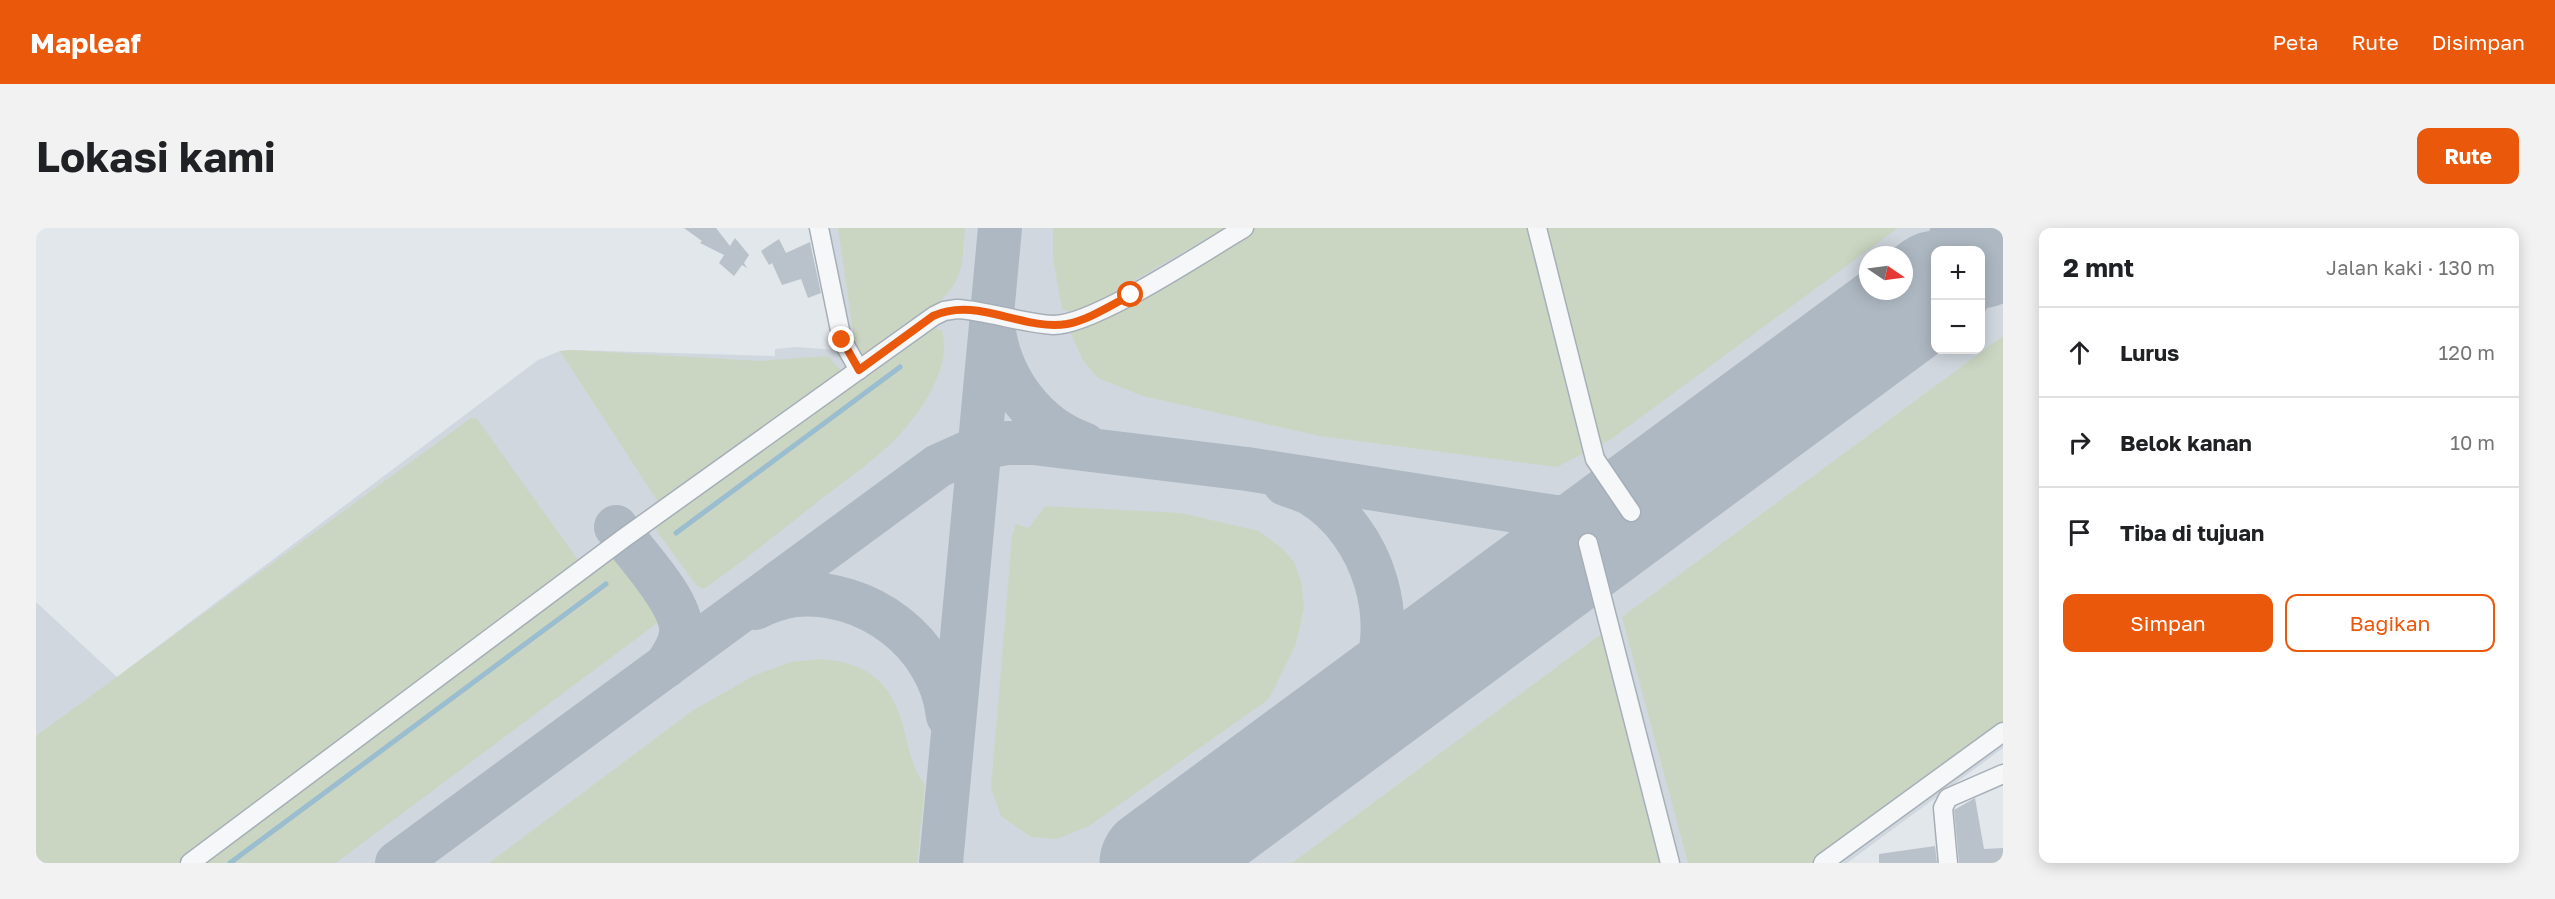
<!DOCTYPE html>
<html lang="id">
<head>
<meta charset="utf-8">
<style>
  body { margin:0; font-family:"Golos Text",sans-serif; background:#f2f2f2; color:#202124 }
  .controls { position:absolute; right:18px; top:18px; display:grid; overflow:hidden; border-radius:12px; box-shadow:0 3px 15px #0003 }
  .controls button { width:54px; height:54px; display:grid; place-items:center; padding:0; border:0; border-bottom:2px solid #e0e0e0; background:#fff; color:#202124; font:30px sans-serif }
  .compass { position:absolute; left:1823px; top:18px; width:54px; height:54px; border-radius:50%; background:#fff; box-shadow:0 3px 15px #0003; rotate:103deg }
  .stop { position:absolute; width:18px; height:18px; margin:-14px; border:4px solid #ea580c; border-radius:50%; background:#fff }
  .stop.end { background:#ea580c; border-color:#fff; box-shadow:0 2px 6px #0008 }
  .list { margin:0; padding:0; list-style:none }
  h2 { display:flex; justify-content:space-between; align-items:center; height:78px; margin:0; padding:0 24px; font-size:26px }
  h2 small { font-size:20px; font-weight:400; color:#757577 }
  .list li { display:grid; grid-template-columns:39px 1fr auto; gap:18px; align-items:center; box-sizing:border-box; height:90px; padding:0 24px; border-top:2px solid #e0e0e0 }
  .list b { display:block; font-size:22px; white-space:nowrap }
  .list em { font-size:20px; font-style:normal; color:#757577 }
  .actions { display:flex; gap:12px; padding:18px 24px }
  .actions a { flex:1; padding:14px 0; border:2px solid #ea580c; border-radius:12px; text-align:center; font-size:21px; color:#ea580c }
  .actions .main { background:#ea580c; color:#fff }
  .icon { flex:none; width:33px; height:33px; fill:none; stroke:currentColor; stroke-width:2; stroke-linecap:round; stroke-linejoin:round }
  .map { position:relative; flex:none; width:1967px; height:635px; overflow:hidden; border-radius:12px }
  header { display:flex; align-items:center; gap:36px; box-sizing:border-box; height:84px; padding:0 30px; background:#ea580c; color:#fff }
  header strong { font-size:28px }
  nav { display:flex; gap:33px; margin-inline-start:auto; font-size:21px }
  .intro { display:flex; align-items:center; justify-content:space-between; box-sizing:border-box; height:144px; padding:0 36px }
  h1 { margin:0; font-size:42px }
  .button { padding:15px 27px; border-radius:12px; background:#ea580c; color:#fff; font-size:21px; font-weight:700 }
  main { display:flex; gap:36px; padding:0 36px }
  aside { flex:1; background:#fff; border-radius:12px; box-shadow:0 3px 15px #0003 }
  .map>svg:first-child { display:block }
  .built { fill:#d0d7de; fill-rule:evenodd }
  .green { fill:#cbd6c2 }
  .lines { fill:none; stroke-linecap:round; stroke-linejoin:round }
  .stream { stroke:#9abdcf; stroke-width:5 }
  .taxiway { stroke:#aeb8c2; stroke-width:44 }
  .runway { stroke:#aeb8c2; stroke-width:111 }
  .building { fill:#b9c2ca }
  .minor-casing { stroke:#a6afb7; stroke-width:21 }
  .minor { stroke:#f5f7f9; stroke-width:18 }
  .route { stroke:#ea580c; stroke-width:8 }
</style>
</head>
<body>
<header>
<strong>Mapleaf</strong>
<nav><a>Peta</a><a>Rute</a><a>Disimpan</a></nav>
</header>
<div class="intro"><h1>Lokasi kami</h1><a class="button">Rute</a></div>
<main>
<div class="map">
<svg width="1967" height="635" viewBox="0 0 1967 635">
  <rect width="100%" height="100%" fill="#e2e7ec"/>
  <path class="built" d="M793,0H1967V520L1811,635H0V374L81,449L502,132L524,123L536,122L739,128V121L760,119L815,123ZM1900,22H1944V122H1900ZM1832,27H1868V63H1832Z"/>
  <g class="green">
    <path d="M802,0H929C926,31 929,49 906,71L821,130Z"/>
    <polygon points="1017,0 1189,0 1052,79 1037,85 1026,81 1017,30"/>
    <polygon points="1218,0 1862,0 1574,212 1521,239 1284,208 1107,168 1062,150 1048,134 1034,104"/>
    <path d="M890,99H898L906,103C916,138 887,181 865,205C842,231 811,251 784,272C746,302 708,333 668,361L661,358L620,302L624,296Z"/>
    <polygon points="1967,108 1967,510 1800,635 1652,635 1586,389"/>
    <polygon points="536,122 724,133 792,128 806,144 622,274 524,123"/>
    <polygon points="435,190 441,191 542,332 540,337 142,635 0,635 0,508"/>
    <polygon points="1009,278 1145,285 1223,303 1247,321 1258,334 1265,353 1268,379 1260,416 1233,471 1053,598 1021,611 995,609 965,588 955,560 976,308 980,296 993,300"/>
    <path d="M577,330L589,333C599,348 622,375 625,390L620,396L300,635H168Z"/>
    <polygon points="1580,395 1641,635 1256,635"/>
    <path d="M785,431C819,434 846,445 860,478C872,505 871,533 889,557L881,635H453L656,483L719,447L755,434Z"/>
  </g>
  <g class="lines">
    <g class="stream">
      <polyline points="640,305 864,139"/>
      <polyline points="194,635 570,356"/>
    </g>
    <g class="taxiway">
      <path d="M958,104C966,153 1000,200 1048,216"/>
      <path d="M1249,256C1258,259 1268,262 1275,266C1338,304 1366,397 1332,462C1325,475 1312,487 1303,499"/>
      <path d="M580,299C598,324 648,375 645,405C644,418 637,427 630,438"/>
      <path d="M719,380C731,374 746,369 758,367C830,360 904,414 912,488"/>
      <polyline points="361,635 902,238 942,220 971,215 997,215 1211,241 1519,289 1560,289 1595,284"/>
      <polyline points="905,635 964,0"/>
    </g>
    <g class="runway">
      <polyline points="1944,25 1967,8"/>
      <polyline points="1119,635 1900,58"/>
    </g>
  </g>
  <g class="building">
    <polygon points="648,0 680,0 694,18 699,10 713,27 708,35 711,40 706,37 698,48 683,35 688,27 664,15 666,13"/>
    <polygon points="743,11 750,25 774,14 785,65 772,70 765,51 746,57 736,35 733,37 725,23"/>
    <polygon points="1939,570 1948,621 1967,620 1967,635 1923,635 1918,582"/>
    <polygon points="1899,618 1901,635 1843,635 1843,626"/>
  </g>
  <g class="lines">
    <defs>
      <g id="minor">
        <polyline points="783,0 806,112 823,142"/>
        <polyline points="1501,0 1559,231 1595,284"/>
        <polyline points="1552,315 1634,635"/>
        <path d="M154,635L588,310L898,88L908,83L921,81C953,83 984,95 1017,97C1057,98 1169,23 1208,0"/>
        <polyline points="1787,635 1967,504"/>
        <polyline points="1912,635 1907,580 1912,570 1967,546"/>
      </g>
    </defs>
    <use href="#minor" class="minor-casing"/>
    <use href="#minor" class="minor"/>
  </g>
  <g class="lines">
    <path class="route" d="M806,112L823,142L897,88C941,68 986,103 1031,96C1053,92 1075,77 1095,67"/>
  </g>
</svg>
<div class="controls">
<button>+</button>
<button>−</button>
</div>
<svg class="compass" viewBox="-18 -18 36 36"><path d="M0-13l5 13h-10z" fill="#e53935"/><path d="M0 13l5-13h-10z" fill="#757577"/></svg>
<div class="stop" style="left:1095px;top:67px"></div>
<div class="stop end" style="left:806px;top:112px"></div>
</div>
<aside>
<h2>2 mnt<small>Jalan kaki · 130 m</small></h2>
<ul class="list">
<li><svg class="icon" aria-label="ahead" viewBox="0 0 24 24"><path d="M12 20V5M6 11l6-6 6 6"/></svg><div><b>Lurus</b></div><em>120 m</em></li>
<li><svg class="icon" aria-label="right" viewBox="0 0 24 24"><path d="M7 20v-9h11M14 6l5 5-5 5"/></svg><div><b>Belok kanan</b></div><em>10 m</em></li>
<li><svg class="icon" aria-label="arrive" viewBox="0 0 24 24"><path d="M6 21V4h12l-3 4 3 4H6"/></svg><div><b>Tiba di tujuan</b></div></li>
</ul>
<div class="actions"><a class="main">Simpan</a><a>Bagikan</a></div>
</aside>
</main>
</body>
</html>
